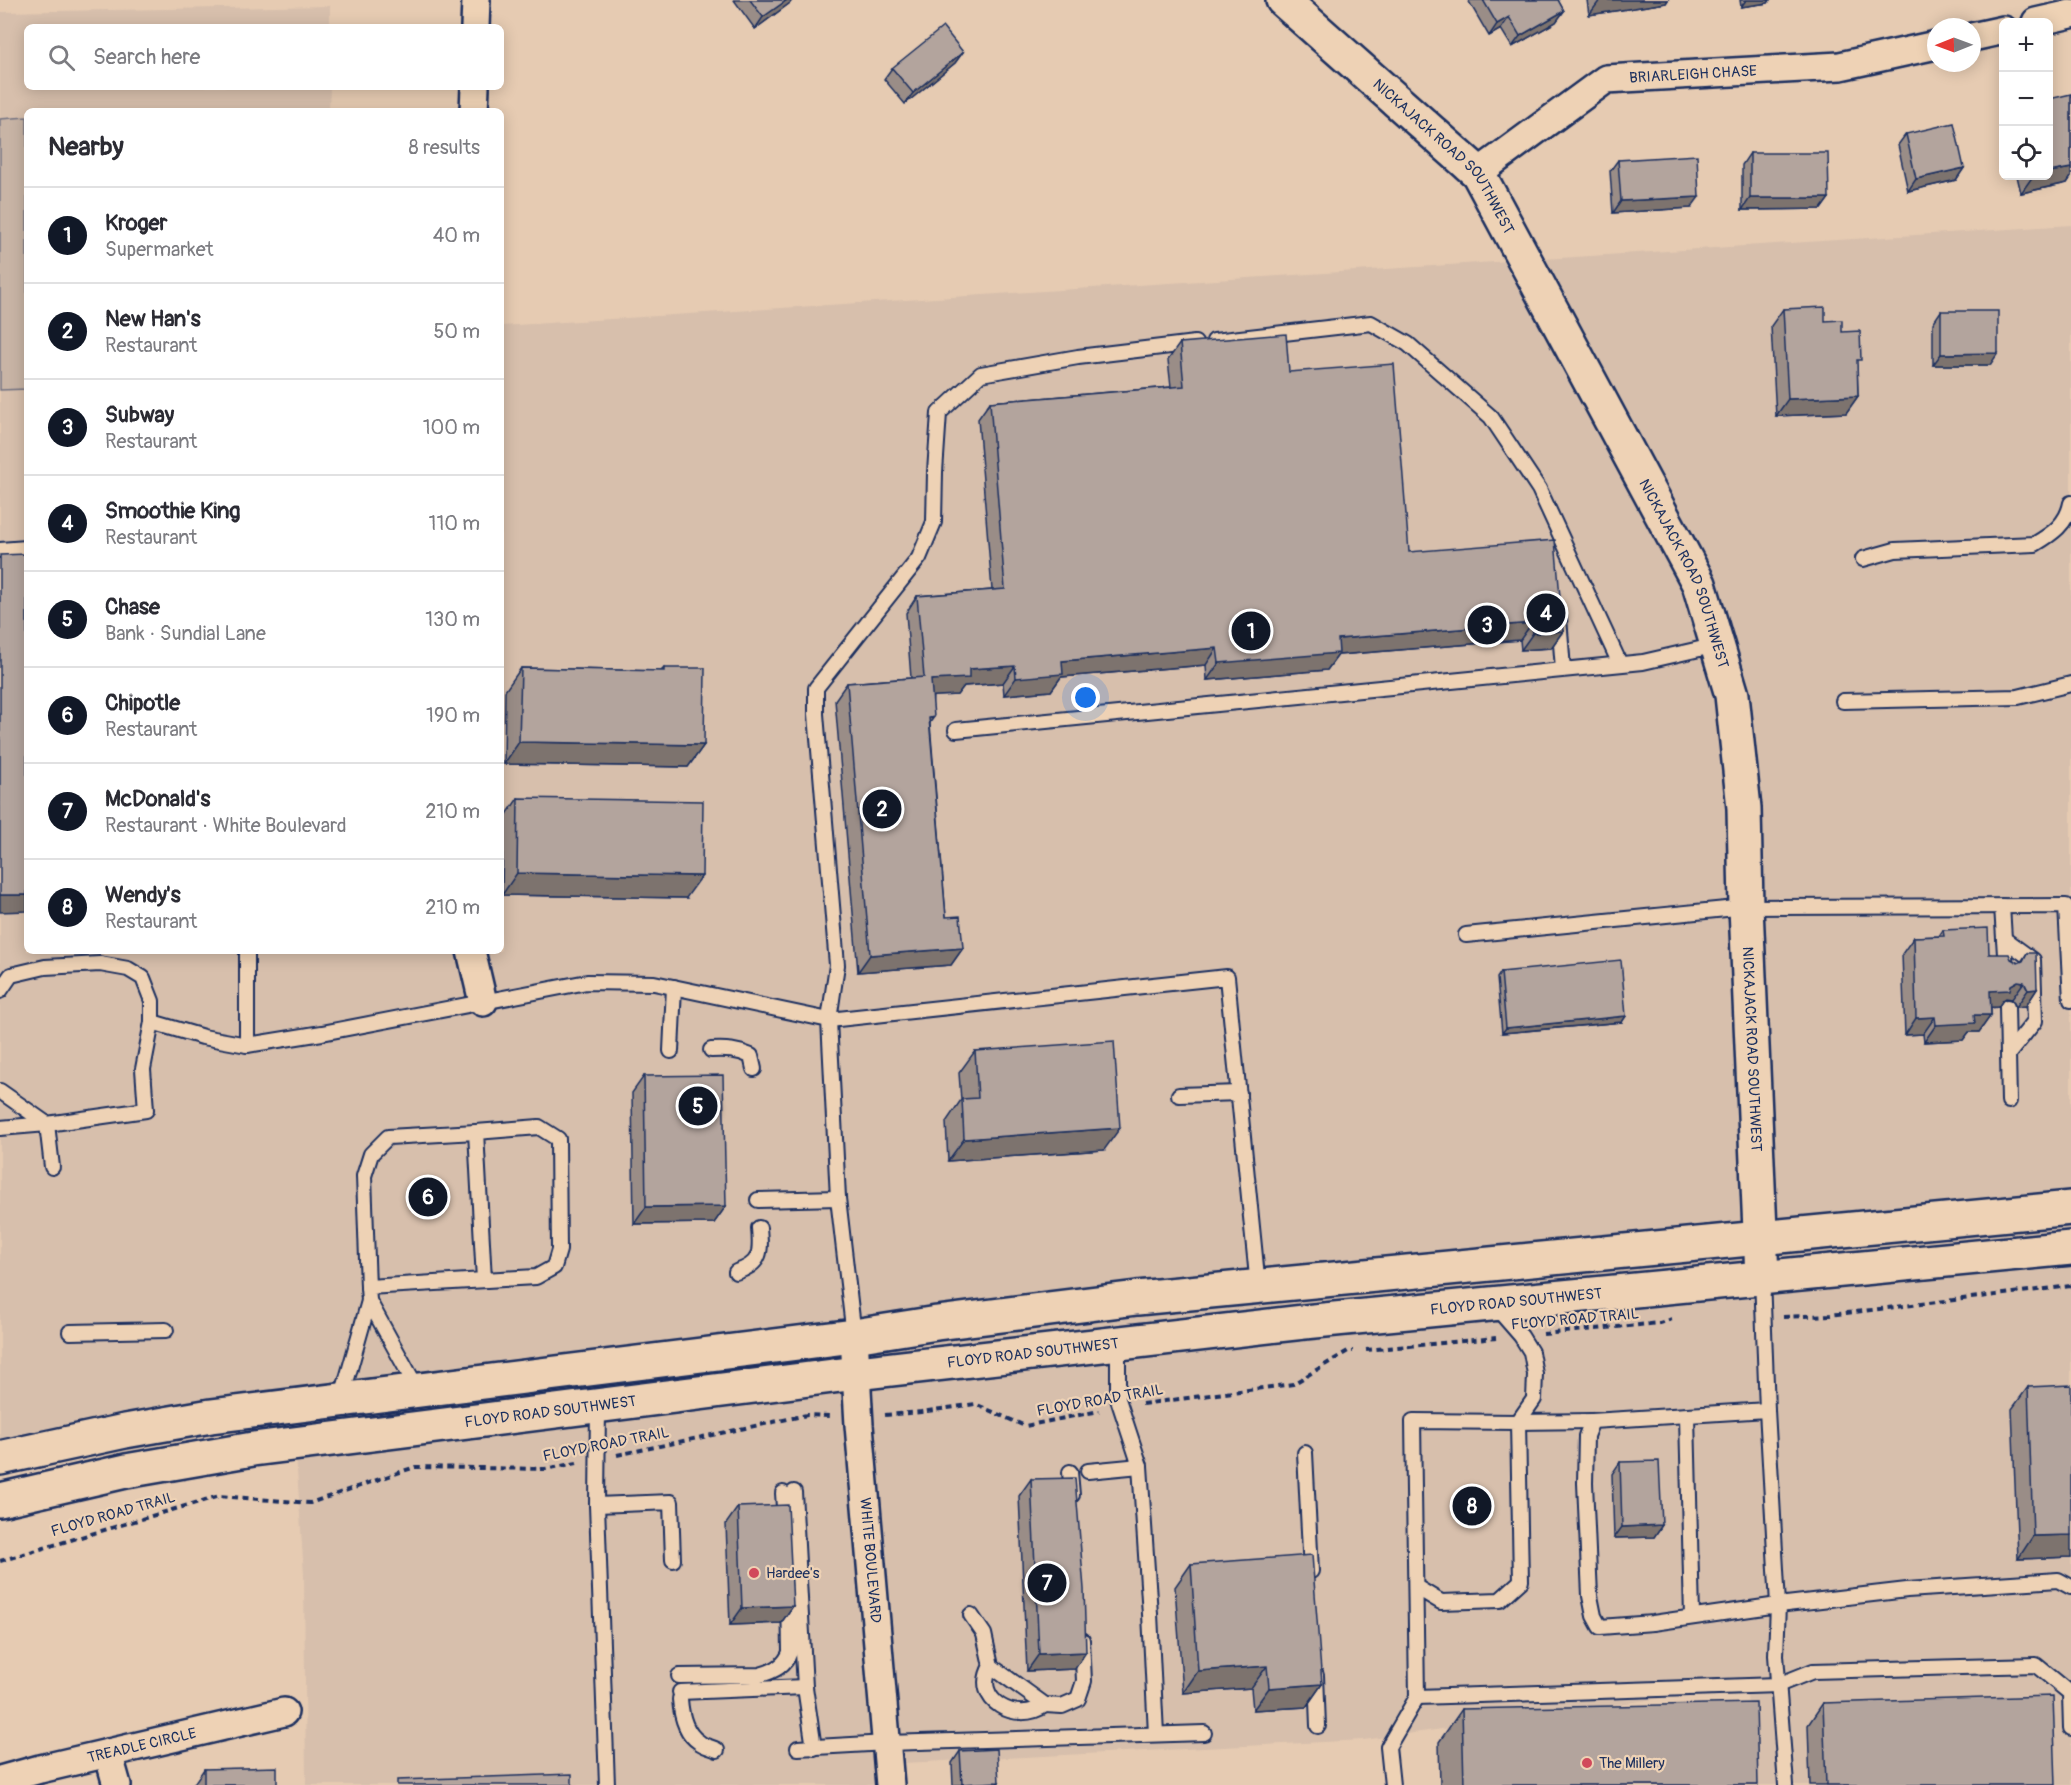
<!DOCTYPE html>
<html lang="en">
<head>
<meta charset="utf-8">
<style>
  body { margin:0; font-family:Pangolin,sans-serif; background:#f7f7f7; color:#2b2b33 }
  .controls { position:absolute; right:18px; top:18px; display:grid; overflow:hidden; border-radius:9px; box-shadow:0 3px 15px #0003 }
  .controls button { width:54px; height:54px; display:grid; place-items:center; padding:0; border:0; border-bottom:2px solid #e1e1e2; background:#fff; color:#2b2b33; font:30px sans-serif }
  .compass { position:absolute; left:1927px; top:18px; width:54px; height:54px; border-radius:50%; background:#fff; box-shadow:0 3px 15px #0003; rotate:269deg }
  .you { position:absolute; left:1086px; top:698px; width:21px; height:21px; margin:-15px; border:4px solid #fff; border-radius:50%; background:#1a73e8; box-shadow:0 0 0 9px #1a73e833 }
  .badge { display:grid; place-items:center; width:39px; height:39px; border-radius:50%; background:#111827; color:#fff; font-size:20px; font-weight:700 }
  .pin { position:absolute; translate:-50% -50%; border:3px solid #fff; box-shadow:0 2px 6px #0006 }
  .list { margin:0; padding:0; list-style:none }
  h2 { display:flex; justify-content:space-between; align-items:center; height:78px; margin:0; padding:0 24px; font-size:26px }
  h2 small { font-size:20px; font-weight:400; color:#7c7c81 }
  .list li { display:grid; grid-template-columns:39px 1fr auto; gap:18px; align-items:center; box-sizing:border-box; height:96px; padding:0 24px; border-top:2px solid #e1e1e2 }
  .list b { display:block; font-size:22px; white-space:nowrap }
  .list p { margin:0; font-size:20px; white-space:nowrap; color:#7c7c81 }
  .list em { font-size:20px; font-style:normal; color:#7c7c81 }
  .icon { flex:none; width:33px; height:33px; fill:none; stroke:currentColor; stroke-width:2; stroke-linecap:round; stroke-linejoin:round }
  .map { position:relative; flex:none; width:2071px; height:1785px; overflow:hidden }
  .search { position:absolute; background:#fff; box-shadow:0 3px 15px #0003; left:24px; top:24px; width:480px; height:66px; display:flex; align-items:center; gap:15px; box-sizing:border-box; padding:0 21px; border-radius:9px; color:#7c7c81; font-size:22px }
  .panel { position:absolute; background:#fff; box-shadow:0 3px 15px #0003; left:24px; top:108px; width:480px; height:846px; border-radius:9px }
  .map>svg:first-child { display:block }
  .built { fill:#d7bfac }
  .green { fill:#c8b4a5; stroke:#727282; stroke-width:1.5 }
  .lines { fill:none; stroke-linecap:round; stroke-linejoin:round }
  .service-casing { stroke:#1b2f5e; stroke-width:18 }
  .minor-casing { stroke:#1b2f5e; stroke-width:32 }
  .tertiary-casing { stroke:#1b2f5e; stroke-width:38 }
  .secondary-casing { stroke:#1b2f5e; stroke-width:38 }
  .path { stroke:#1b2f5e; stroke-width:4; stroke-dasharray:6 4.5; stroke-linecap:butt }
  .service { stroke:#eed2b5; stroke-width:14 }
  .minor { stroke:#eed2b5; stroke-width:27 }
  .tertiary { stroke:#eed2b5; stroke-width:33 }
  .secondary { stroke:#eed2b5; stroke-width:33 }
  .wall { fill:#9a8d87; stroke:#1b2f5e; stroke-width:1.5 }
  .shaded-wall { fill:#7d736e; stroke:#1b2f5e; stroke-width:1.5 }
  .building { fill:#b3a49d; stroke:#1b2f5e; stroke-width:1.5 }
  .poi-dot { fill:#d1495b; stroke:#eed2b5; stroke-width:2 }
  .labels { text-anchor:middle; stroke-width:4.5; stroke-linejoin:round; paint-order:stroke }
  .street-label { font-size:15px; fill:#1b2f5e; stroke:#eed2b5 }
  .poi-label { font-size:15px; fill:#1b2f5e; stroke:#eed2b5; text-anchor:start }
</style>
</head>
<body>
<div class="map">
<svg width="2071" height="1785" viewBox="0 0 2071 1785">
  <rect width="100%" height="100%" fill="#e6cbb2"/>
  <filter id="ink" filterUnits="userSpaceOnUse"><feTurbulence type="fractalNoise" baseFrequency=".0167" numOctaves="2"/><feDisplacementMap in="SourceGraphic" scale="12" xChannelSelector="R" yChannelSelector="G"/><feConvolveMatrix kernelMatrix="1 2 1 2 8 2 1 2 1" color-interpolation-filters="sRGB"/></filter>
  <g filter="url(#ink)">
    <polygon class="built" points="330,6 330,27 27,27 27,87 330,87 329,111 27,111 27,951 501,951 501,326 2071,225 2071,1785 1750,1785 1747,1686 1364,1740 903,1763 902,1785 306,1785 304,1575 293,1409 0,1453 0,12"/>
    <polygon class="green" points="27,117 27,389 0,390 0,119"/>
    <g class="lines">
      <defs>
        <g id="service">
          <polyline points="1214,341 1371,323 1408,344 1491,417 1539,489 1620,664"/>
          <polyline points="1195,343 1078,357 981,374 939,413 935,472 934,522 919,558 816,688 816,714 837,965 829,1020 1227,977 1258,1287"/>
          <polyline points="0,550 27,548"/>
          <path d="M1863,559L1895,550L2035,544C2052,534 2067,524 2071,503"/>
          <polyline points="1559,618 1563,669"/>
          <polyline points="1843,701 2018,697 2071,684"/>
          <polyline points="956,730 1643,662 1717,645"/>
          <polyline points="2002,906 2006,971"/>
          <polyline points="1466,935 1746,907 2066,906 2071,1000"/>
          <polyline points="2004,939 2033,960 2035,1021 2009,1053"/>
          <polyline points="0,991 11,975 45,967 100,964 128,969 143,978 152,1001 152,1022 143,1069 146,1110 47,1124 0,1128"/>
          <polyline points="2007,1007 2009,1101"/>
          <polyline points="152,1022 203,1037 247,1045 322,1033 587,982 654,983 829,1020 838,1198 854,1336"/>
          <polyline points="247,1045 247,951"/>
          <path d="M711,1050C726,1049 737,1050 751,1056L754,1069"/>
          <polyline points="671,1051 674,987"/>
          <polyline points="0,1091 47,1124"/>
          <polyline points="1179,1095 1239,1093"/>
          <polyline points="47,1124 52,1167"/>
          <polyline points="758,1200 838,1198"/>
          <path d="M736,1272C762,1264 761,1251 759,1228"/>
          <polyline points="1762,1277 1767,1410 1778,1605 1907,1590 2058,1580 2071,1587"/>
          <polyline points="368,1287 364,1176 371,1154 388,1137 476,1132"/>
          <polyline points="369,1301 368,1287 536,1277 554,1267 559,1250 558,1139 539,1127 476,1132 484,1280"/>
          <polyline points="1494,1305 1521,1336 1531,1352 1535,1374 1534,1399 1518,1422"/>
          <polyline points="70,1332 166,1330"/>
          <polyline points="1118,1343 1118,1399 1140,1466 1150,1614 1156,1734"/>
          <polyline points="341,1400 369,1301 418,1390"/>
          <polyline points="598,1405 597,1505 671,1502 673,1560"/>
          <polyline points="1767,1410 1592,1421 1586,1436 1585,1483 1590,1596 1594,1616 1600,1627 1653,1623 1778,1605 1776,1655 1786,1785"/>
          <polyline points="1687,1416 1692,1617"/>
          <polyline points="1518,1422 1592,1421"/>
          <polyline points="1305,1453 1311,1571"/>
          <polyline points="1088,1471 1140,1466"/>
          <polyline points="1070,1472 1072,1495"/>
          <polyline points="794,1492 805,1687 814,1748"/>
          <polyline points="783,1493 785,1522"/>
          <polyline points="597,1505 607,1785"/>
          <polyline points="1416,1587 1441,1602 1500,1600 1521,1581 1518,1422 1413,1421 1417,1697 1778,1685 1813,1671 2036,1665 2070,1693 2071,1728"/>
          <polyline points="971,1615 984,1634 991,1666 1045,1705 1062,1706 1078,1699 1084,1681 1082,1640"/>
          <path d="M991,1666C971,1700 1017,1725 1045,1705"/>
          <polyline points="1316,1675 1318,1726"/>
          <path d="M679,1676L760,1675C774,1671 785,1666 790,1652L789,1592"/>
          <polyline points="680,1692 805,1687"/>
          <path d="M680,1699C681,1713 685,1733 699,1742C703,1746 711,1747 717,1750"/>
          <polyline points="798,1748 887,1743 1204,1733"/>
          <polyline points="1392,1785 1388,1747 1417,1697"/>
        </g>
        <g id="minor">
          <polyline points="2036,22 2071,14"/>
          <polyline points="475,27 476,0"/>
          <polyline points="1972,37 2004,30"/>
          <polyline points="474,111 475,87"/>
          <path id="s1" d="M1478,173L1606,79L1840,66L1936,45"/>
          <polyline points="471,951 483,1002"/>
          <path id="s2" d="M854,1336L859,1425L890,1785"/>
          <polyline points="108,1753 117,1785"/>
          <path id="s3" d="M0,1780L40,1769L284,1712"/>
        </g>
        <g id="tertiary">
          <path id="s4" d="M1283,0L1478,173L1699,584L1732,695L1744,808L1746,907L1762,1277"/>
        </g>
        <g id="secondary">
          <polyline points="0,1458 125,1431 211,1416 854,1336 937,1323 1137,1298 2071,1208"/>
          <path id="s5" d="M0,1500L126,1471L253,1449L857,1373L1304,1322L2071,1248"/>
        </g>
      </defs>
      <use href="#service" class="service-casing"/>
      <use href="#minor" class="minor-casing"/>
      <use href="#tertiary" class="tertiary-casing"/>
      <use href="#secondary" class="secondary-casing"/>
      <g class="path">
        <polyline points="1783,1317 1830,1315 2071,1286"/>
        <polyline points="1543,1334 1660,1323 1672,1319"/>
        <polyline points="1366,1350 1496,1338"/>
        <polyline points="1142,1404 1293,1384 1348,1351 1353,1351"/>
        <polyline points="885,1415 921,1412 975,1404 1025,1426 1099,1411"/>
        <polyline points="617,1455 807,1415 830,1416"/>
        <polyline points="0,1561 219,1496 310,1503 415,1467 545,1469 577,1463"/>
      </g>
      <use href="#service" class="service"/>
      <use href="#minor" class="minor"/>
      <use href="#tertiary" class="tertiary"/>
      <use href="#secondary" class="secondary"/>
    </g>
    <g class="wall">
      <polygon points="734,0 792,0 790,3 755,29"/>
      <polygon points="1468,0 1558,0 1564,11 1556,22 1512,47 1501,29 1489,36"/>
      <polygon points="1587,0 1668,0 1666,3 1589,15"/>
      <polygon points="1740,0 1770,0 1768,3 1741,7"/>
      <polygon points="963,52 955,63 905,104 884,79 892,68"/>
      <polygon points="2071,94 2071,177 2067,183 2021,193 2017,176 2049,176"/>
      <polygon points="1906,134 1964,168 1956,180 1908,191 1898,145"/>
      <polygon points="1750,153 1829,198 1821,209 1742,210 1742,165"/>
      <polygon points="1618,160 1691,208 1613,213 1610,171"/>
      <polygon points="1783,309 1825,321 1842,332 1857,366 1858,396 1846,413 1776,416 1771,326"/>
      <polygon points="1941,311 1990,365 1933,365 1933,323"/>
      <polygon points="1180,343 1289,372 1409,552 1563,631 1551,648 1521,650 1520,640 1338,655 1327,670 1207,680 1206,665 1061,677 1051,691 1004,695 1003,683 964,686 957,695 933,696 930,724 946,917 963,948 951,965 858,972 835,700 847,683 911,678 906,613 917,596 992,590 978,419 990,402 1171,387 1168,360"/>
      <polygon points="521,668 661,671 664,668 704,745 688,767 504,764 505,691"/>
      <polygon points="518,798 686,898 502,895 503,820"/>
      <polygon points="1943,930 1989,954 2011,959 2018,963 2021,962 2027,953 2037,989 2026,1006 2016,1007 2012,999 2006,998 2003,1000 1998,1007 1991,1008 1991,1015 1979,1032 1969,1032 1963,1040 1924,1042 1923,1034 1905,1035 1902,954 1914,937 1939,936"/>
      <polygon points="1501,972 1626,1016 1622,1022 1502,1033 1497,978"/>
      <polygon points="975,1051 1104,1150 948,1161 946,1122 961,1100 959,1073"/>
      <polygon points="644,1076 726,1206 714,1223 634,1224 632,1093"/>
      <polygon points="2028,1387 2071,1557 2018,1559 2012,1409"/>
      <polygon points="1620,1462 1662,1525 1654,1537 1614,1538 1612,1474"/>
      <polygon points="1031,1479 1075,1669 1027,1671 1019,1496"/>
      <polygon points="738,1507 793,1606 781,1623 730,1625 726,1524"/>
      <polygon points="1191,1564 1322,1684 1306,1707 1253,1710 1251,1688 1183,1693 1175,1587"/>
      <polygon points="1823,1703 2056,1785 1810,1785 1808,1725"/>
      <polygon points="1462,1709 1758,1785 1440,1785 1439,1742"/>
      <polygon points="960,1751 999,1782 997,1785 953,1785 952,1763"/>
      <polygon points="204,1769 277,1785 193,1785"/>
    </g>
    <g class="shaded-wall">
      <polygon points="787,0 792,0 790,3 755,29 763,17"/>
      <polygon points="1600,0 1668,0 1666,3 1589,15"/>
      <polygon points="1746,0 1770,0 1768,3 1741,7"/>
      <polygon points="1564,11 1556,22 1512,47 1520,36"/>
      <polygon points="1509,17 1501,29 1489,36 1497,24"/>
      <polygon points="963,52 955,63 905,104 913,93"/>
      <polygon points="1964,168 1956,180 1908,191 1916,179"/>
      <polygon points="2071,168 2071,177 2067,183 2021,193 2033,176 2049,176 2049,172"/>
      <polygon points="1699,197 1691,208 1613,213 1621,201"/>
      <polygon points="1750,198 1829,198 1821,209 1742,210"/>
      <polygon points="1998,353 1990,365 1933,365 1941,354"/>
      <polygon points="1858,396 1846,413 1776,416 1788,399"/>
      <polygon points="1532,623 1520,640 1338,655 1327,670 1207,680 1219,663 1338,639"/>
      <polygon points="1563,631 1551,648 1521,650 1533,633"/>
      <polygon points="1217,648 1206,665 1061,677 1051,691 1004,695 1016,678 1062,661"/>
      <polygon points="1015,666 1003,683 964,686 957,695 919,697 931,680 969,669"/>
      <polygon points="934,717 922,734 929,718"/>
      <polygon points="519,742 704,745 688,767 504,764"/>
      <polygon points="517,873 702,876 686,898 502,895"/>
      <polygon points="0,895 27,895 27,911 0,912"/>
      <polygon points="963,948 951,965 858,972 870,955"/>
      <polygon points="2018,981 2024,982 2012,999 2006,998 2003,1000 1998,1007 1978,1008 1990,991 2011,985"/>
      <polygon points="2037,989 2026,1006 2016,1007 2028,990"/>
      <polygon points="1974,1015 1991,1015 1979,1032 1969,1032 1963,1040 1924,1042 1936,1025"/>
      <polygon points="1626,1016 1622,1022 1502,1033 1506,1028"/>
      <polygon points="1935,1017 1923,1034 1905,1035 1916,1018"/>
      <polygon points="1120,1128 1104,1150 948,1161 964,1139"/>
      <polygon points="726,1206 714,1223 634,1224 646,1207"/>
      <polygon points="1662,1525 1654,1537 1614,1538 1622,1527"/>
      <polygon points="2071,1535 2071,1557 2018,1559 2033,1536"/>
      <polygon points="793,1606 781,1623 730,1625 742,1608"/>
      <polygon points="1086,1652 1075,1669 1027,1671 1039,1654"/>
      <polygon points="1267,1666 1251,1688 1183,1693 1198,1671"/>
      <polygon points="1322,1684 1306,1707 1253,1710 1269,1688"/>
      <polygon points="999,1782 997,1785 961,1785 962,1784"/>
    </g>
    <g class="building">
      <polygon points="750,0 787,0 763,17"/>
      <polygon points="1483,0 1558,0 1564,11 1520,36 1509,17 1497,24"/>
      <polygon points="943,27 963,52 913,93 892,68"/>
      <polygon points="2071,94 2071,168 2049,172 2049,99"/>
      <polygon points="1954,123 1964,168 1916,179 1906,134"/>
      <polygon points="1750,153 1828,153 1829,198 1750,198"/>
      <polygon points="1697,155 1699,197 1621,201 1618,160"/>
      <polygon points="1825,307 1825,321 1842,320 1842,332 1860,331 1861,360 1857,360 1858,396 1788,399 1783,309"/>
      <polygon points="1941,311 1998,311 1998,353 1941,354"/>
      <polygon points="1286,334 1289,372 1394,364 1409,552 1555,540 1563,631 1533,633 1532,623 1338,639 1339,653 1219,663 1217,648 1062,661 1063,674 1016,678 1015,666 969,669 969,678 931,680 934,717 929,718 946,917 960,916 963,948 870,955 847,683 924,677 917,596 1005,589 990,402 1184,386 1180,343"/>
      <polygon points="27,554 27,895 0,895 0,555"/>
      <polygon points="521,668 664,671 664,668 705,668 704,745 519,742"/>
      <polygon points="518,798 703,801 702,876 517,873"/>
      <polygon points="1988,928 1989,954 2009,954 2011,959 2018,963 2023,961 2027,953 2036,953 2037,989 2028,990 2024,982 2018,981 2011,985 2010,990 1990,991 1991,1015 1974,1015 1975,1023 1936,1025 1935,1017 1916,1018 1914,937 1944,936 1943,930"/>
      <polygon points="1621,960 1626,1016 1506,1028 1501,972"/>
      <polygon points="1114,1041 1120,1128 964,1139 962,1099 978,1098 975,1051"/>
      <polygon points="723,1075 726,1206 646,1207 644,1076"/>
      <polygon points="2071,1385 2071,1535 2033,1536 2028,1387"/>
      <polygon points="1659,1461 1662,1525 1622,1527 1620,1462"/>
      <polygon points="1075,1478 1084,1589 1086,1652 1039,1654 1031,1479"/>
      <polygon points="788,1505 793,1606 742,1608 738,1507"/>
      <polygon points="1312,1555 1322,1684 1269,1688 1267,1666 1198,1671 1191,1564"/>
      <polygon points="2053,1696 2056,1785 1826,1785 1823,1703"/>
      <polygon points="1756,1703 1758,1785 1464,1785 1462,1709"/>
      <polygon points="997,1749 999,1782 962,1784 960,1751"/>
      <polygon points="277,1767 277,1785 204,1785 204,1769"/>
      <polygon points="572,1774 572,1785 397,1785 397,1780"/>
    </g>
  </g>
  <g class="poi-dot">
    <circle cx="754" cy="1573" r="6"/>
    <circle cx="1587" cy="1763" r="6"/>
  </g>
  <g class="labels">
    <g class="street-label">
      <text dy="5" stroke="none"><textPath href="#s1" startOffset="246">BRIARLEIGH CHASE</textPath></text>
      <text dy="5" stroke="none"><textPath href="#s4" startOffset="226">NICKAJACK ROAD SOUTHWEST</textPath></text>
      <text dy="5" stroke="none"><textPath href="#s4" startOffset="712">NICKAJACK ROAD SOUTHWEST</textPath></text>
      <text dy="5" stroke="none"><textPath href="#s4" startOffset="1198">NICKAJACK ROAD SOUTHWEST</textPath></text>
      <text dy="5" stroke="none"><textPath href="#s5" startOffset="1530">FLOYD ROAD SOUTHWEST</textPath></text>
      <text transform="translate(1575 1319) rotate(-5)" y="5">FLOYD ROAD TRAIL</text>
      <text dy="5" stroke="none"><textPath href="#s5" startOffset="1044">FLOYD ROAD SOUTHWEST</textPath></text>
      <text transform="translate(1100 1400) rotate(-10)" y="5">FLOYD ROAD TRAIL</text>
      <text dy="5" stroke="none"><textPath href="#s5" startOffset="558">FLOYD ROAD SOUTHWEST</textPath></text>
      <text transform="translate(606 1444) rotate(-11)" y="5">FLOYD ROAD TRAIL</text>
      <text transform="translate(113 1514) rotate(-16)" y="5">FLOYD ROAD TRAIL</text>
      <text dy="5" stroke="none"><textPath href="#s2" startOffset="225">WHITE BOULEVARD</textPath></text>
      <text dy="5" stroke="none"><textPath href="#s3" startOffset="146">TREADLE CIRCLE</textPath></text>
    </g>
    <g class="poi-label">
      <text x="766" y="1578">Hardee's</text>
      <text x="1599" y="1768">The Millery</text>
    </g>
  </g>
</svg>
<div class="controls">
<button>+</button>
<button>−</button>
<button><svg class="icon" aria-label="locate" viewBox="0 0 24 24"><circle cx="12" cy="12" r="6"/><path d="M12 2v4M12 18v4M2 12h4M18 12h4"/></svg></button>
</div>
<svg class="compass" viewBox="-18 -18 36 36"><path d="M0-13l5 13h-10z" fill="#e53935"/><path d="M0 13l5-13h-10z" fill="#7c7c81"/></svg>
<div class="you"></div>
<div class="pin badge" style="left:1251px;top:631px">1</div>
<div class="pin badge" style="left:882px;top:809px">2</div>
<div class="pin badge" style="left:1487px;top:625px">3</div>
<div class="pin badge" style="left:1546px;top:613px">4</div>
<div class="pin badge" style="left:698px;top:1106px">5</div>
<div class="pin badge" style="left:428px;top:1197px">6</div>
<div class="pin badge" style="left:1047px;top:1583px">7</div>
<div class="pin badge" style="left:1472px;top:1506px">8</div>
<div class="search"><svg class="icon" aria-label="search" viewBox="0 0 24 24"><circle cx="10" cy="10" r="6"/><path d="M15 15l6 6"/></svg>Search here</div>
<section class="panel">
<h2>Nearby<small>8 results</small></h2>
<ul class="list">
<li><span class="badge">1</span><div><b>Kroger</b><p>Supermarket</p></div><em>40 m</em></li>
<li><span class="badge">2</span><div><b>New Han's</b><p>Restaurant</p></div><em>50 m</em></li>
<li><span class="badge">3</span><div><b>Subway</b><p>Restaurant</p></div><em>100 m</em></li>
<li><span class="badge">4</span><div><b>Smoothie King</b><p>Restaurant</p></div><em>110 m</em></li>
<li><span class="badge">5</span><div><b>Chase</b><p>Bank · Sundial Lane</p></div><em>130 m</em></li>
<li><span class="badge">6</span><div><b>Chipotle</b><p>Restaurant</p></div><em>190 m</em></li>
<li><span class="badge">7</span><div><b>McDonald's</b><p>Restaurant · White Boulevard</p></div><em>210 m</em></li>
<li><span class="badge">8</span><div><b>Wendy's</b><p>Restaurant</p></div><em>210 m</em></li>
</ul>
</section>
</div>
</body>
</html>
